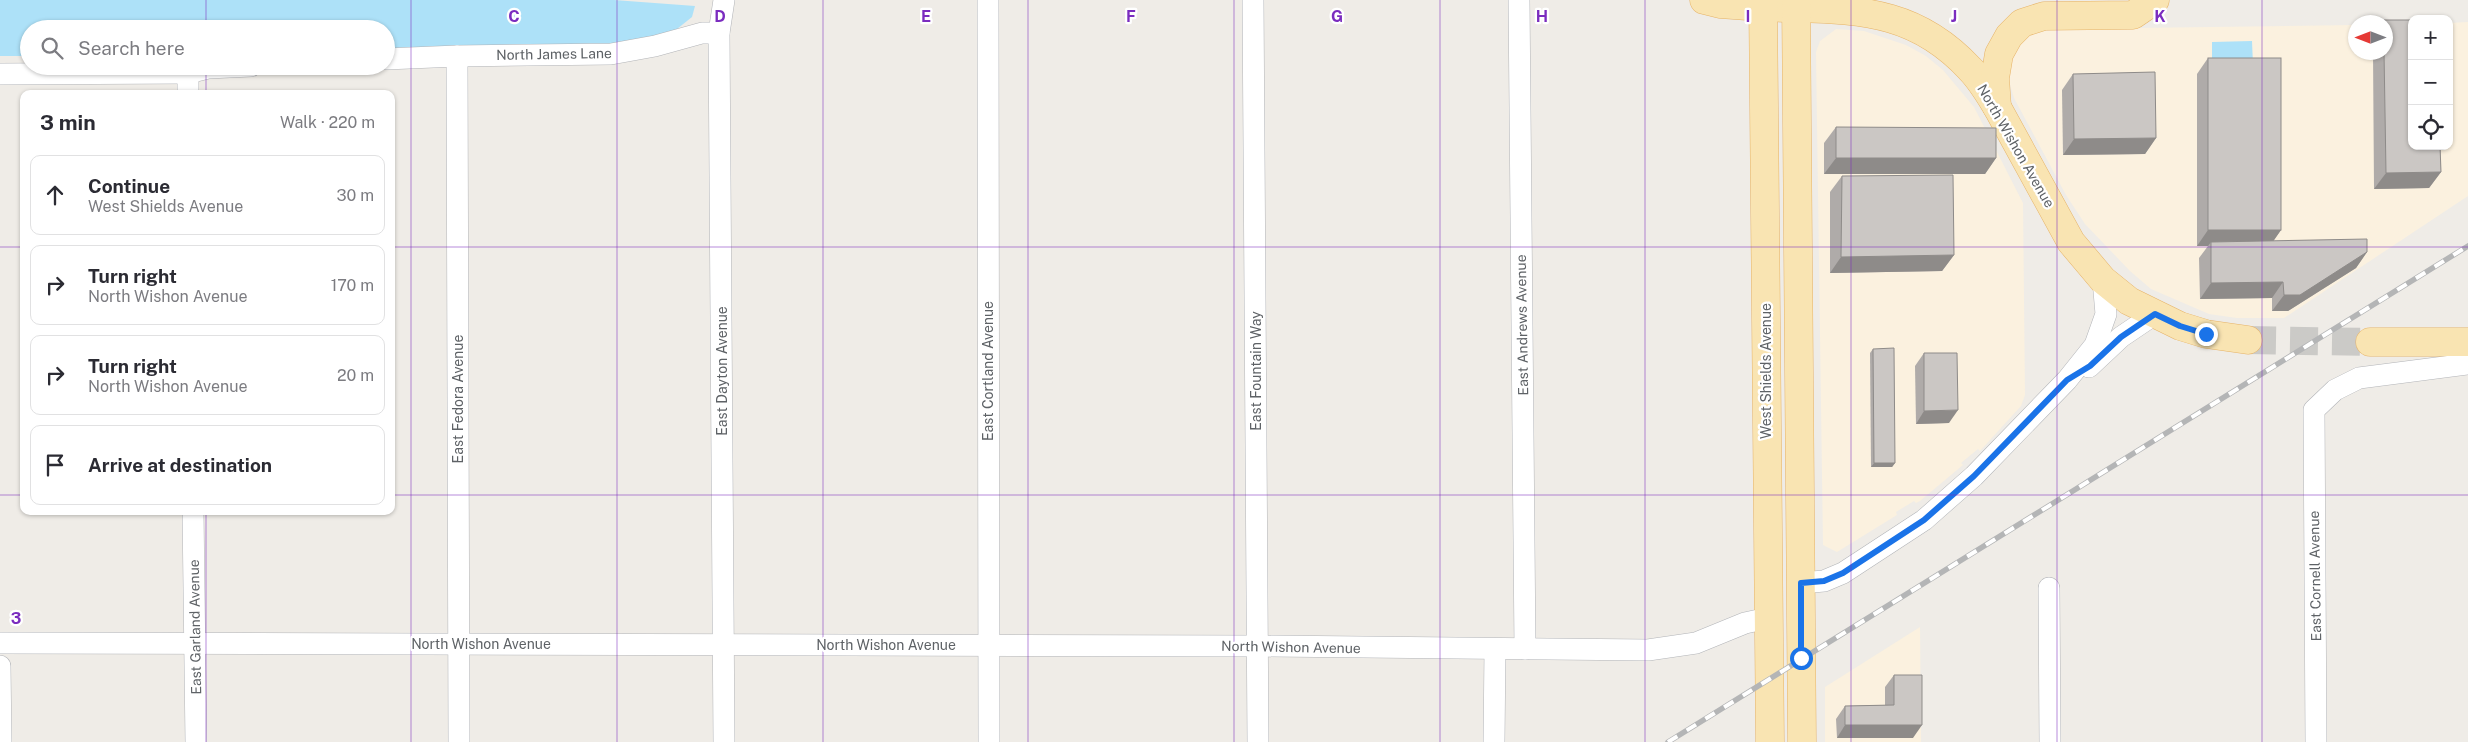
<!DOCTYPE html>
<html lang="en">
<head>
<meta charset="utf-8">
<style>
  body { margin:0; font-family:"Public Sans",sans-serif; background:#f7f7f7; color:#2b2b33 }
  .controls { position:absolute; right:15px; top:15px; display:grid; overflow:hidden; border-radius:10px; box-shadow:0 1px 4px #0004 }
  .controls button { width:45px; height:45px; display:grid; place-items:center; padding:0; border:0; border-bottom:1px solid #e1e1e2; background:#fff; color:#2b2b33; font:25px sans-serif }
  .compass { position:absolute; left:2348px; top:15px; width:45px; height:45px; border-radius:50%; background:#fff; box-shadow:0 1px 4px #0004; rotate:270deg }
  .stop { position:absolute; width:15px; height:15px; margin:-11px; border:4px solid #1a73e8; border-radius:50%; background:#fff }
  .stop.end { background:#1a73e8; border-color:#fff; box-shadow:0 1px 5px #0008 }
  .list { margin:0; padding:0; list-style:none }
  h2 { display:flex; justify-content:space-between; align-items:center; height:65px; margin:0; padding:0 20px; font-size:21px }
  h2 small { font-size:16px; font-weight:400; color:#7c7c81 }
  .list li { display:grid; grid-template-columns:32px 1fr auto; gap:15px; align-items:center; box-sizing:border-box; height:80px; margin:0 10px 10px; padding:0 10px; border:1px solid #e1e1e2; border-radius:10px }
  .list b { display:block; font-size:19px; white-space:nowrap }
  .list p { margin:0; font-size:16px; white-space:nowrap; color:#7c7c81 }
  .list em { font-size:16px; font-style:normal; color:#7c7c81 }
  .icon { flex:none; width:28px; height:28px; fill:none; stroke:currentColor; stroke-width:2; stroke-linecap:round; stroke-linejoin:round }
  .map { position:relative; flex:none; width:2468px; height:742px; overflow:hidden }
  .search { position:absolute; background:#fff; box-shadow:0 1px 4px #0004; left:20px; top:20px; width:375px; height:55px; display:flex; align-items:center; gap:12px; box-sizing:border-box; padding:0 18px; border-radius:28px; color:#7c7c81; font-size:19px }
  .panel { position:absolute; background:#fff; box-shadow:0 1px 4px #0004; left:20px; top:90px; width:375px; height:425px; border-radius:10px }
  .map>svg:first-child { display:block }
  .commercial { fill:#fbf1df }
  .water { fill:#ade1f8 }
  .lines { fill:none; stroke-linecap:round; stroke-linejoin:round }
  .major-tunnel { stroke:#cbcac7; stroke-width:28; stroke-dasharray:28 14; stroke-linecap:butt }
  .minor-casing { stroke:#b2b4b8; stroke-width:22 }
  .major-casing { stroke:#e6b368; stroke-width:29 }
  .minor { stroke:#fff; stroke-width:21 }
  .major { stroke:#f9e4b2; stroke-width:28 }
  .rail-casing { stroke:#b4b5b6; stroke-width:5.5 }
  .rail { stroke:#fff; stroke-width:4; stroke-dasharray:11; stroke-linecap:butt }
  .wall { fill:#afaba9 }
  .shaded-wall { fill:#8e8b89 }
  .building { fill:#cbc7c4; stroke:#8e8b89 }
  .route { stroke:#1a73e8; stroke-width:6 }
  .grid { fill:none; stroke:#7b2cbf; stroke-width:1; stroke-opacity:0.55 }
  .labels { text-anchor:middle; stroke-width:4.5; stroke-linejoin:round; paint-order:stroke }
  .street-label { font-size:14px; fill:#5e6266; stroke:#fff }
  .grid-label { font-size:16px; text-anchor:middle; font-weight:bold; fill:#7b2cbf; stroke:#fff; stroke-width:4.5; stroke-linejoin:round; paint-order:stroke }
</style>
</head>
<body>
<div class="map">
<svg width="2468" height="742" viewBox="0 0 2468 742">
  <rect width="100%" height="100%" fill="#efece7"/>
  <g class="commercial">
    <polygon points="2468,22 2468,196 2284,318 2237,318 2209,314 2151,289 2130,271 2085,224 2066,195 2014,98 2009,81 2012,54 2026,37 2040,31 2059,29 2355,25 2356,52 2386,52 2412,146 2449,146 2449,23"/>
    <polygon points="1836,29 1864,31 1906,45 1926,56 1943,70 1974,107 2023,203 2025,395 2021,406 1980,451 1978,449 1961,463 1963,465 1920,501 1916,503 1914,501 1896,512 1897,515 1837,552 1823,545 1816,52 1820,41"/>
    <polygon points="1920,627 1921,742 1825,742 1825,687"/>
  </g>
  <g class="water">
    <polygon points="0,0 614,0 695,6 692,17 672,33 613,45 386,48 386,29 29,29 29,56 0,56"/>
    <polygon points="2252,41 2253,65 2212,66 2212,42"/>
  </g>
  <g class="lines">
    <polyline class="major-tunnel" points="2248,340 2370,342"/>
    <defs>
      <g id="minor">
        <polyline points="988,0 989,742"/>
        <polyline points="1253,0 1258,742"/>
        <polyline points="1519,0 1525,649"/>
        <polyline points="457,56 459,742"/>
        <polyline points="386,59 457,56 611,54 655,46 702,33 719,33"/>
        <polyline points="188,73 188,94"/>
        <polyline points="0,74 188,73 208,68 251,66"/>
        <polyline points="2089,367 2121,337 2155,314"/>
        <polyline points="193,511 196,742"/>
        <polyline points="1801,583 1824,581 1843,573 1924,520 1974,476 2067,380 2095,345 2106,314 2103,280"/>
        <polyline points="2049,588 2050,742"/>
        <polyline points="0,643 1258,646 1648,650 1696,643 1745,623 1768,618"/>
        <polyline points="0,666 1,742"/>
        <polyline points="724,742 719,33 724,0"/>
        <polyline points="1494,742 1495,649"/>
        <polyline points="2316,742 2314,410 2335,390 2359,378 2468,364"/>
      </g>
      <g id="major">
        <path d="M1704,0L1720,4C1745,6 1771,8 1796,8C1867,10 1919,14 1970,69C1981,80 1989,94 1997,107L2071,242L2103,280L2129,301L2180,326L2206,334L2248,340"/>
        <polyline points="1763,0 1770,742"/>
        <polyline points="1796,0 1802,742"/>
        <polyline points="1997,107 1995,78 1999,54 2009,36 2022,23 2044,16 2133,15 2155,0"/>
        <polyline points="2370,342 2468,342"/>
      </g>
    </defs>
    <use href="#minor" class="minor-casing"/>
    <use href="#major" class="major-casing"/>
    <use href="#minor" class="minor"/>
    <use href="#major" class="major"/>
    <defs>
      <polyline id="rail" points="1668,742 2468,246"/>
    </defs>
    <use href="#rail" class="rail-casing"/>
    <use href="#rail" class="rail"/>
  </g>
  <g class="wall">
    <polygon points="2384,20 2412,20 2412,146 2440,146 2441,172 2429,188 2374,189 2373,52 2386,52 2386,22 2382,22"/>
    <polygon points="2208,58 2281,230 2273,241 2367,252 2356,268 2288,311 2272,311 2272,298 2200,299 2199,258 2208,246 2197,246 2197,74"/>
    <polygon points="2073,74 2156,138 2145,154 2063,155 2062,90"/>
    <polygon points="1836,127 1996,158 1985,174 1824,174 1824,143"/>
    <polygon points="1842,176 1954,255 1942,271 1830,273 1830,192"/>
    <polygon points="1873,349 1895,463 1892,467 1871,467 1870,353"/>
    <polygon points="1924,353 1949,423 1916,424 1915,366"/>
    <polygon points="1894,675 1913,738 1837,738 1836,719 1845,706 1885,705 1885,687"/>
  </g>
  <g class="shaded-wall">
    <polygon points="2156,138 2145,154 2063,155 2074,139"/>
    <polygon points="1836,158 1996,158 1985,174 1824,174"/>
    <polygon points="2441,172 2429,188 2374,189 2386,173"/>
    <polygon points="2208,230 2281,230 2270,246 2211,242 2208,246 2197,246"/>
    <polygon points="2367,252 2356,268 2288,311 2272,311 2284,295"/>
    <polygon points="1954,255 1942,271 1830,273 1841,257"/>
    <polygon points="2283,282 2272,298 2200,299 2211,283"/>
    <polygon points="1958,410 1949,423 1916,424 1924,411"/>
    <polygon points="1874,463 1895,463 1892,467 1871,467"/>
    <polygon points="1845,725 1922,725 1913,738 1837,738"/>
  </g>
  <g class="building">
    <polygon points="2384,20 2412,20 2412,146 2440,146 2441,172 2386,173 2384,52 2386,52 2386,22 2384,22"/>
    <rect x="2208" y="58" width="73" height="172"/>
    <polygon points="2155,72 2156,138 2074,139 2073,74"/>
    <polygon points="1836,127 1996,128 1996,158 1836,158"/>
    <polygon points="1953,175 1954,255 1841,257 1842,176"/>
    <polygon points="2367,239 2367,252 2300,295 2284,295 2283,282 2211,283 2211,242"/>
    <polygon points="1894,348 1895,463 1874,463 1873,349"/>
    <polygon points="1924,353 1957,353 1958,410 1924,411"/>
    <polygon points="1894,675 1922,675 1922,725 1845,725 1845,706 1894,705"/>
  </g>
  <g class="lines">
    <polyline class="route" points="1801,658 1801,583 1824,581 1843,573 1924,520 1974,476 2067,380 2090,366 2121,337 2155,314 2180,326 2206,334"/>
  </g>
  <path class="grid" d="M206,0V29M411,0V742M617,0V742M823,0V742M1028,0V742M1234,0V742M1440,0V742M1645,0V742M1851,0V742M2057,0V742M2262,0V742M206,66V94M0,247H24M391,247H2468M0,495H24M391,495H2468M206,511V742"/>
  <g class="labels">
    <g class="street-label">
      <text transform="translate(554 54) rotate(-1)" y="5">North James Lane</text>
      <text transform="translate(2016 146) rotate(60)" y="5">North Wishon Avenue</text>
      <text transform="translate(1522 325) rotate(-91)" y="5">East Andrews Avenue</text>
      <text transform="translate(722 371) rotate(-90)" y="5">East Dayton Avenue</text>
      <text transform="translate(988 371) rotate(-90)" y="5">East Cortland Avenue</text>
      <text transform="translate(1256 371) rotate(-90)" y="5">East Fountain Way</text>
      <text transform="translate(1766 371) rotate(-90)" y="5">West Shields Avenue</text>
      <text transform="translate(458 399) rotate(-90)" y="5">East Fedora Avenue</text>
      <text transform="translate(2315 576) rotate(-91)" y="5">East Cornell Avenue</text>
      <text transform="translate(195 627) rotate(-91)" y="5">East Garland Avenue</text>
      <text x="481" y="649">North Wishon Avenue</text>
      <text x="886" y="650">North Wishon Avenue</text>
      <text transform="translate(1291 647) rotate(1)" y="5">North Wishon Avenue</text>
    </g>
  </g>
  <g class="grid-label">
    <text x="514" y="22">C</text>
    <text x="720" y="22">D</text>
    <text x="926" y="22">E</text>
    <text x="1131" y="22">F</text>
    <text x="1337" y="22">G</text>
    <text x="1542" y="22">H</text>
    <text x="1748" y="22">I</text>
    <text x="1954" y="22">J</text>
    <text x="2160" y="22">K</text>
    <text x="16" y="624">3</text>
  </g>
</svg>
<div class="controls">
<button>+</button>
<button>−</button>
<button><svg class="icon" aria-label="locate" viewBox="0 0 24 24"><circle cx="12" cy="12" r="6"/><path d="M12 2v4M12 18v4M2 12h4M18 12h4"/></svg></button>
</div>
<svg class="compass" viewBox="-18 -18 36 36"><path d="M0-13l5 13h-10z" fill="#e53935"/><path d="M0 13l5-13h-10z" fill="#7c7c81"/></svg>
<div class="stop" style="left:1801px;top:658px"></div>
<div class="stop end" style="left:2206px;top:334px"></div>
<div class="search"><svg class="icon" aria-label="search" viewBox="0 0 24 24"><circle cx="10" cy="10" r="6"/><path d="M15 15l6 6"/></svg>Search here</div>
<section class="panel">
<h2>3 min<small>Walk · 220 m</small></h2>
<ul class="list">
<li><svg class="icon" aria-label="ahead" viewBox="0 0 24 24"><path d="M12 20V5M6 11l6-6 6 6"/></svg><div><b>Continue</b><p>West Shields Avenue</p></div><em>30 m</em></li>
<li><svg class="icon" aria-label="right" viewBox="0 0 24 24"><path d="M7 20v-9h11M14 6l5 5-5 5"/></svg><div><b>Turn right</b><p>North Wishon Avenue</p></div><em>170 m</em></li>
<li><svg class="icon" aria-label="right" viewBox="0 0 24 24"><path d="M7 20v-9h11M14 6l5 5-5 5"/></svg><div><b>Turn right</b><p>North Wishon Avenue</p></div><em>20 m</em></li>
<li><svg class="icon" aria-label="arrive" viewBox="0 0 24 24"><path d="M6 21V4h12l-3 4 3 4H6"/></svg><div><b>Arrive at destination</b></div></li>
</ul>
</section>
</div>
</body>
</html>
